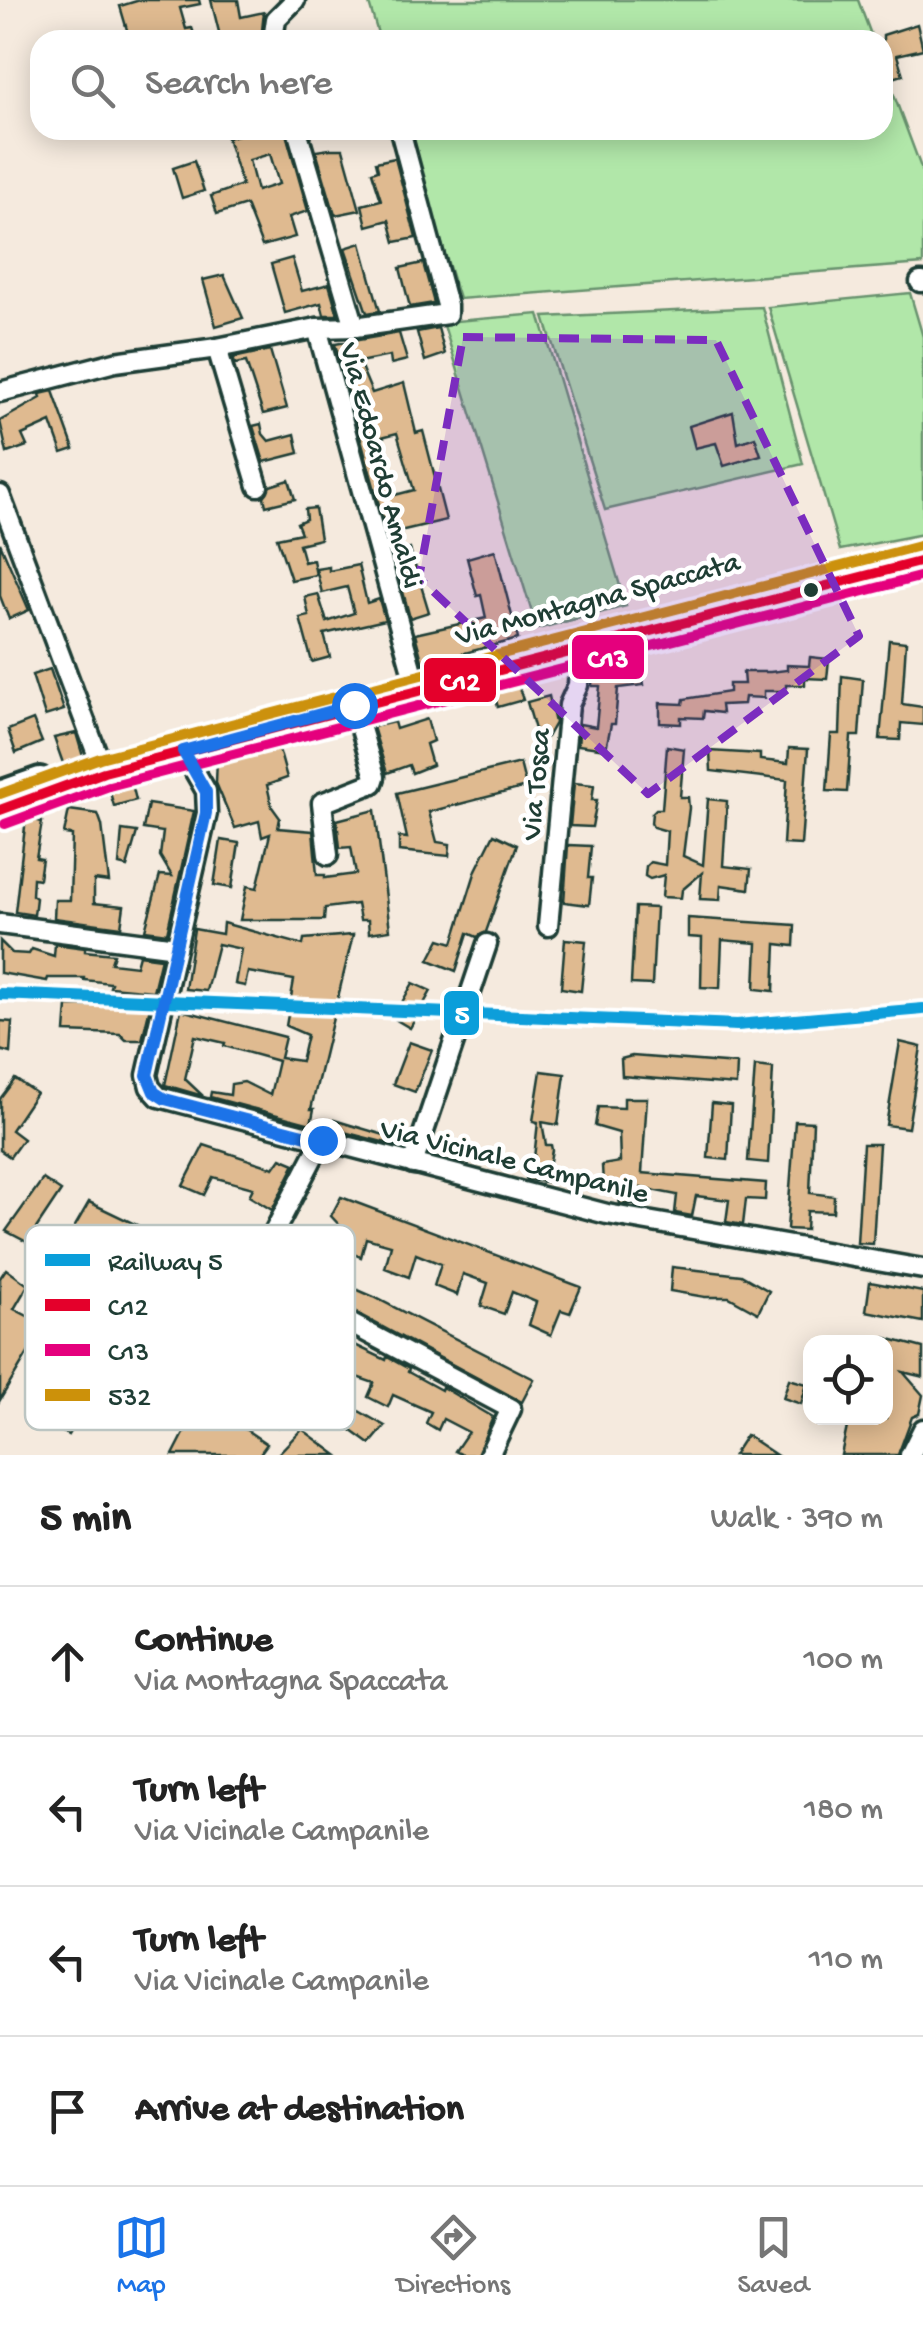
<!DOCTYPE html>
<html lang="en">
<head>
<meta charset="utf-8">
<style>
  body { margin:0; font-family:"Gochi Hand",sans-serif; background:#f6f6f6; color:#222 }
  .controls { position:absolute; right:30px; bottom:30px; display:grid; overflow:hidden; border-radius:20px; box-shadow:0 5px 25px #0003 }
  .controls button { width:90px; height:90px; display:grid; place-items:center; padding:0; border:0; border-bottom:2px solid #e0e0e0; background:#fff; color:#222; font:50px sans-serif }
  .stop { position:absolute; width:30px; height:30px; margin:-22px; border:8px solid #1a73e8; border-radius:50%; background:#fff }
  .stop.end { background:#1a73e8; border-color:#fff; box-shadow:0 2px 10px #0008 }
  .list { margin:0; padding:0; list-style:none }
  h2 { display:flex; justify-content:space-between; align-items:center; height:130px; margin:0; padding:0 40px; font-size:42px }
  h2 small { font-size:32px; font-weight:400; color:#767676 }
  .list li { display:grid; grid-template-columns:65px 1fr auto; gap:30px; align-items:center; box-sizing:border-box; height:150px; padding:0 40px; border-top:2px solid #e0e0e0 }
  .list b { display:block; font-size:38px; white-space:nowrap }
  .list p { margin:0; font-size:32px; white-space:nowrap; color:#767676 }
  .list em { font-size:32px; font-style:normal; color:#767676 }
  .icon { flex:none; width:55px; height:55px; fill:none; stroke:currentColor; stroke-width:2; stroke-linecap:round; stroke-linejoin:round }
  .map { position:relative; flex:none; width:923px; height:1455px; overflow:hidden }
  .search { position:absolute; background:#fff; box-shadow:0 5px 25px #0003; left:30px; right:30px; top:30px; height:110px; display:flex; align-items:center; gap:25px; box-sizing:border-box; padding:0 35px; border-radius:30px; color:#767676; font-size:38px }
  .sheet { height:730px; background:#fff }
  nav { display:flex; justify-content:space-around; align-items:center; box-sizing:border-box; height:140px; border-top:2px solid #e0e0e0; background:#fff; font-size:28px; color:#767676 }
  nav a { display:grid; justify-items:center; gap:5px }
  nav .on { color:#1a73e8 }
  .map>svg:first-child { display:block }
  .green { fill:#b1e7a9; stroke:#68926e; stroke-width:2.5 }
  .building { fill:#dfba90; stroke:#1f3d34; stroke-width:2.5; fill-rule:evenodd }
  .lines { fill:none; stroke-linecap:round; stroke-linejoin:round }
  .minor-casing { stroke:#1f3d34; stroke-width:25 }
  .major-casing { stroke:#1f3d34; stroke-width:30 }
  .minor { stroke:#fff; stroke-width:18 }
  .major { stroke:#fff; stroke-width:22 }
  .bus-1-casing { stroke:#fff; stroke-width:18 }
  .bus-2-casing { stroke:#fff; stroke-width:18 }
  .bus-3-casing { stroke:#fff; stroke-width:18 }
  .bus-1 { stroke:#e4002b; stroke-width:10 }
  .bus-2 { stroke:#e5007d; stroke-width:10 }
  .bus-3 { stroke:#cc910a; stroke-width:10 }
  .rail-1-casing { stroke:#fff; stroke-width:20 }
  .rail-1 { stroke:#0a9eda; stroke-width:12 }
  .route { stroke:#1a73e8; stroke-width:12 }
  .marked { fill:#7b2cbf; fill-opacity:0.2; stroke:#7b2cbf; stroke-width:8; stroke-dasharray:20 12; stroke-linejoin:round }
  .bus-dot { fill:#1f3d34; stroke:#fff; stroke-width:4 }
  .labels { text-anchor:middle; stroke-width:9; stroke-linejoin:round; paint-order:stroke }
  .street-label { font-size:30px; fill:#1f3d34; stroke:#fff }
  .key { fill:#fff; stroke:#bcc5c2; stroke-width:2.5 }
  .key-label { font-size:28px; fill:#1f3d34 }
  .line-badge { stroke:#fff; stroke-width:4 }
  .badge-label { font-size:28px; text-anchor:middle; font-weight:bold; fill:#fff }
</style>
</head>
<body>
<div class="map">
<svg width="923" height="1455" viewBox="0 0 923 1455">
  <rect width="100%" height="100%" fill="#f5eade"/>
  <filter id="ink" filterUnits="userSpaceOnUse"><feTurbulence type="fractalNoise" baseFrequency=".01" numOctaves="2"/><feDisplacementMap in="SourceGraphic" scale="20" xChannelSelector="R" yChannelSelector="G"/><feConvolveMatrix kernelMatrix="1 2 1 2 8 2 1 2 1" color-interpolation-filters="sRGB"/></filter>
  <g filter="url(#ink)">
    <g class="green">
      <polygon points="368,0 858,0 873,40 380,40"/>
      <polygon points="883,66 923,173 923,264 459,299 407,130 883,130"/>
      <polygon points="910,293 923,337 923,534 840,550 768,307"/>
      <polygon points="762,307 803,464 605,510 544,317"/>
      <polygon points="539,314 626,606 537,629 443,322"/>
    </g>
    <g class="building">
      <polygon points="140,0 199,0 200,4 180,8 186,29 192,28 196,40 130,40 120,6"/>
      <polygon points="211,0 238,0 241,17 264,12 261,40 221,40"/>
      <polygon points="917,24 923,49 897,55 903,75 890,79 883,53 883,35"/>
      <path d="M255,130H285L308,211L289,217L295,237L262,246L246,205L217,214L211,196L242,185L227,138ZM270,154L279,184L257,191L249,160Z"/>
      <polygon points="330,149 343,149 360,210 335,215 316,151"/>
      <polygon points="395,158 416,238 395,242 389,220 367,226 362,205 381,200 372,172 378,170 376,162"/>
      <polygon points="194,161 204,191 182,198 173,168"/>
      <polygon points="361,243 373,287 380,311 367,313 345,248"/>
      <polygon points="292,258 302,291 329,284 338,315 324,315 321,303 285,313 271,264"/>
      <polygon points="423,263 434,303 410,307 400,268"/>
      <polygon points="224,275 243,318 216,326 203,280"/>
      <polygon points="438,328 445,354 425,361 417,332"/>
      <path d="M399,333L407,360L391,364L390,356L359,362L372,393L404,383L416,433L423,431L446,520L387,534L335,344ZM397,433L414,490L395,495L378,438Z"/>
      <polygon points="270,350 287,408 263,414 246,362 235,364 233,358"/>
      <polygon points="53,391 74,449 62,453 51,422 22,435 27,446 7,453 0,421 41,398 40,394"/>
      <polygon points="733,412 738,443 755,437 761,455 724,466 716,443 695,448 689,426"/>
      <polygon points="261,424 263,434 269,441 295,434 299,453 264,462 253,426"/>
      <polygon points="289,480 295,499 266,506 264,497 270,486"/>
      <polygon points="315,508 320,539 299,544 304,562 313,560 316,575 291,580 277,538 301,533 297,523 306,519 305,509"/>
      <polygon points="0,543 29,610 9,619 0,596"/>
      <polygon points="410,549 429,612 410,618 393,554"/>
      <polygon points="495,550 518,639 423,664 415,634 486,618 481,595 477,596 467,558"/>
      <polygon points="358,565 367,603 379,599 385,620 324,634 330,657 312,662 300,618 309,616 305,597 318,594 327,622 354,613 347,587 322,593 316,569 329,567 329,571"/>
      <polygon points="889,640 906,642 902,704 923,707 923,725 901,723 900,740 880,739"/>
      <polygon points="810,657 829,659 827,679 805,678 805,685 786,685 786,691 764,691 764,698 745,697 744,704 721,705 722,713 704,711 703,718 681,717 681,724 660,723 660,703 683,704 684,699 729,692 729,684 744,684 743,672 770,672 787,670 787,665 809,666"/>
      <polygon points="641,666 644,685 618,688 615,724 611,724 606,749 578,745 580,724 596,727 600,686 592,686 593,667"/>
      <polygon points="50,669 64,710 45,716 32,675"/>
      <polygon points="842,676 863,679 859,736 851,736 847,792 827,791 831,734 840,734"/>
      <polygon points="517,681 523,700 498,707 492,687"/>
      <polygon points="549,696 555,723 547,737 538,740 527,702"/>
      <polygon points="427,719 433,741 426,744 432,765 412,773 409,765 387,773 373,727 394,722 396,729"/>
      <polygon points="33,720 42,742 16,753 8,730"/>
      <polygon points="76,733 84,760 64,766 54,738"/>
      <polygon points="277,742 287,778 267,785 272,807 280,818 278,828 313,831 317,875 325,875 325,878 356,874 351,847 340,848 337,820 375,810 390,930 369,933 368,920 360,920 357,904 325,908 324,920 240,920 247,886 257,888 270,834 262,837 259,821 235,828 216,783 217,758"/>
      <polygon points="667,746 684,749 680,797 688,797 689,808 683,856 703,865 708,799 727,801 723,866 751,869 749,889 721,885 720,900 700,899 702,873 682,890 681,898 662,897 664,875 650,879 645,876 646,866 650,862 665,865 667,831 653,827 651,823 652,813 656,809 662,809"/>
      <polygon points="789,748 808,749 801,845 783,844 787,780 711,771 710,751 760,754 760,760 788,763"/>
      <polygon points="520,763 526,787 429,812 437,842 450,844 449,856 399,851 399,837 407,838 397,793"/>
      <polygon points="131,780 136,800 114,806 108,786"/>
      <polygon points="574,783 594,785 592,800 597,800 592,827 570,826"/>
      <polygon points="148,804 194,811 167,933 145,930 160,875 172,876 160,856 163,832 143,829"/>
      <polygon points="69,810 98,814 102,825 109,882 94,880 94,903 124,906 121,927 54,918 55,900 70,900 72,835 64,834"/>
      <polygon points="26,818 42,822 36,858 42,859 39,879 33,878 32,895 36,898 34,915 15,912"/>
      <polygon points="122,830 137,832 127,867 119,865"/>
      <polygon points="494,834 517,845 486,932 477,937 468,933 456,971 429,960 440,939 453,943 476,870"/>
      <polygon points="221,840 239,843 232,888 214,885"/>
      <polygon points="568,845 591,846 588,878 592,878 589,905 564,902"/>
      <polygon points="635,907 656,908 652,985 631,984"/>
      <polygon points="688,918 795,925 794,946 776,944 774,991 755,989 757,943 722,940 720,988 701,987 702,938 688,937"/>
      <polygon points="223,923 303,945 304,939 353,935 311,1109 314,1109 311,1124 210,1097 211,1092 230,1095 231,1084 244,1082 270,1095 278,1061 224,1046 225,1043 195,1036 185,1079 203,1096 165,1085 181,1010 285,1037 280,1058 301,1061 307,1035 286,1026 294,980 248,972 245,986 235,984 241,949 218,944 206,991 185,989 194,929 222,934"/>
      <polygon points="565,939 586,941 581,991 561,988"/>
      <polygon points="0,941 12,953 29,954 32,949 54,956 55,944 85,948 85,951 114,954 111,963 136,966 139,955 161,958 153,991 110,987 111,983 84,980 84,978 48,978 47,981 0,973"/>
      <polygon points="413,983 431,991 410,1028 393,1018"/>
      <polygon points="67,1006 150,1007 142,1040 126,1040 120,1034 65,1032"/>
      <polygon points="0,1021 12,1022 10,1053 0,1050"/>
      <polygon points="409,1042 432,1050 415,1092 393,1084"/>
      <polygon points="900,1042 921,1047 908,1128 886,1125"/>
      <polygon points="632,1056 737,1064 736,1085 622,1076 621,1059"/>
      <polygon points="755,1066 773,1068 768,1163 748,1161"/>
      <polygon points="541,1071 565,1074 558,1125 542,1122 546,1145 551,1145 552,1150 546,1182 526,1180 528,1167 533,1167 538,1122 533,1121"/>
      <polygon points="15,1079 36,1093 11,1130 23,1139 10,1157 0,1150 0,1099"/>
      <polygon points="624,1098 647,1098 642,1173 766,1183 765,1200 746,1199 743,1225 726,1222 729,1200 696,1196 692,1216 675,1213 677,1195 641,1188 640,1204 620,1204 616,1184 603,1184 602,1165 620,1162 619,1133 595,1126 598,1107 624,1108"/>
      <polygon points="712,1103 731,1105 728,1160 708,1158"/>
      <polygon points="334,1120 384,1135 386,1129 405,1134 402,1147 332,1129"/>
      <polygon points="795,1121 813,1122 810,1193 834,1196 833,1212 807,1211 806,1230 787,1229"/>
      <polygon points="863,1144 879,1144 873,1244 857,1243"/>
      <polygon points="204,1145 274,1168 281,1158 295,1164 272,1210 249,1196 253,1188 213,1177 204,1195 183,1186"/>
      <polygon points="43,1179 61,1191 27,1242 6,1231"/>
      <polygon points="341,1197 581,1287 570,1313 561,1310 551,1335 529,1325 536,1302 512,1292 504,1314 481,1306 488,1283 463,1274 457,1295 434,1286 441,1264 416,1254 409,1277 385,1268 391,1245 366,1238 361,1257 335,1247 342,1228 331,1216"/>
      <polygon points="89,1202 137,1225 104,1287 55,1261"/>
      <polygon points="280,1249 308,1260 305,1267 374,1297 534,1379 522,1402 273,1268 271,1266"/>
      <polygon points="672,1267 741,1275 769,1291 758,1313 729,1297 705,1297 670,1291"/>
      <polygon points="6,1269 28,1285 14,1309 45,1325 0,1400 0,1278"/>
      <polygon points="870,1282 923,1292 923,1322 866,1311"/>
      <polygon points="305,1321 386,1360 387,1357 409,1369 408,1372 441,1390 442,1387 493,1417 477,1455 463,1455 455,1451 468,1432 443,1419 438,1430 426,1423 431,1412 393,1395 388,1407 368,1397 374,1383 331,1368 328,1375 302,1364 305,1354 290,1346"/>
      <polygon points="886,1338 923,1348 923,1377 903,1372 923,1395 919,1414 912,1417 898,1455 841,1455 849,1418 886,1418"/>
      <polygon points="257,1369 284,1389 295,1380 317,1392 319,1388 385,1426 370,1444 307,1398 299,1409 293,1405 278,1427 244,1395"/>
      <polygon points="81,1372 98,1382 68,1435 49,1424"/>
      <polygon points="789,1379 807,1384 801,1404 783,1398"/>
      <polygon points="213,1388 230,1402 227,1410 231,1414 230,1419 267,1444 259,1455 173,1455 190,1422 203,1408 204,1399"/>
      <polygon points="302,1429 337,1455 277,1455"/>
      <polygon points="746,1435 776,1455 733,1455"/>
    </g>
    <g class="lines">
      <defs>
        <g id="minor">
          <polyline points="273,40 276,19 295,0"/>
          <polyline points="297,130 355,327"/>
          <polyline points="920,282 923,282"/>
          <polyline points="317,328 413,675"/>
          <polyline points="217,348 258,486"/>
          <polyline points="0,392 115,362 217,348 317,328 355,327 447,314 447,305 400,130"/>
          <polyline points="0,495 99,759"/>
          <polyline points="183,751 206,791 207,813 147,1075 150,1087 159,1097 607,1214 923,1269"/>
          <polyline points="328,855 322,803 373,783 375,777 354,705"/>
          <polyline points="0,924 176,947"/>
          <polyline points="548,926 569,705 578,685 580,648"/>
          <polyline points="322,1140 258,1263 258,1270 265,1278 511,1409 489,1455"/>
          <polyline points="413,1164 487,944"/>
          <polyline points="910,1455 923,1429"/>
        </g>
        <g id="major">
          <polyline points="0,793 40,779"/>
          <polyline points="0,810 104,772 183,751 923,561"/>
        </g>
      </defs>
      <use href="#minor" class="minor-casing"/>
      <use href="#major" class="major-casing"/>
      <use href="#minor" class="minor"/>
      <use href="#major" class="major"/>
      <defs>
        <polyline id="bus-1" points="0,810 104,772 923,561"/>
        <polyline id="bus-2" points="5,824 109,786 923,576"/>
        <polyline id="bus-3" points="0,794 100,758 919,546"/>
      </defs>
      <use href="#bus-1" class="bus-1-casing"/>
      <use href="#bus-2" class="bus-2-casing"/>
      <use href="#bus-3" class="bus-3-casing"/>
      <use href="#bus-1" class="bus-1"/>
      <use href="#bus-2" class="bus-2"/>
      <use href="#bus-3" class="bus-3"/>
      <defs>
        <polyline id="rail-1" points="0,994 737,1025 923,1009"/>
      </defs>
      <use href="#rail-1" class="rail-1-casing"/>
      <use href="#rail-1" class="rail-1"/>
    </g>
  </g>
  <g class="lines" filter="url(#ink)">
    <polyline class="route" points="322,1140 165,1099 154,1092 147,1075 206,813 206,792 183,751 354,705"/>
  </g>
  <path class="marked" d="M463,337L716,340L859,636L648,794L419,578Z"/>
  <circle class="bus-dot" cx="811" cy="590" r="9"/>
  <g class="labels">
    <g class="street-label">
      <text transform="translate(383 465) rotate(75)" y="10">Via Edoardo Amaldi</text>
      <text transform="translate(597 597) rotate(-15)" y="10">Via Montagna Spaccata</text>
      <text transform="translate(534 784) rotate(-85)" y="10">Via Tosca</text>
      <text transform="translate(515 1159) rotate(14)" y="10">Via Vicinale Campanile</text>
    </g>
  </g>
  <rect x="25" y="1225" width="330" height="205" rx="15" class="key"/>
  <rect x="45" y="1254" width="45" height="12" fill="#0a9eda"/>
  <rect x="45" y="1299" width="45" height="12" fill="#e4002b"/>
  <rect x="45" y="1344" width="45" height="12" fill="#e5007d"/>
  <rect x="45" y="1389" width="45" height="12" fill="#cc910a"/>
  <g class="key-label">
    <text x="108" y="1270">Railway 5</text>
    <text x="108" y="1315">C12</text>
    <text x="108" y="1360">C13</text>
    <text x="108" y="1405">532</text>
  </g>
  <g class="line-badge">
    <rect x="570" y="633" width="76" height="48" rx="10" fill="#e5007d"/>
    <rect x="422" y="656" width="76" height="48" rx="10" fill="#e4002b"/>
    <rect x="442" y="989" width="39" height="48" rx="10" fill="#0a9eda"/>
  </g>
  <g class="badge-label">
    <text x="608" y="667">C13</text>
    <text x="460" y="690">C12</text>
    <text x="462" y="1023">5</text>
  </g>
</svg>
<div class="controls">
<button><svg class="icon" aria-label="locate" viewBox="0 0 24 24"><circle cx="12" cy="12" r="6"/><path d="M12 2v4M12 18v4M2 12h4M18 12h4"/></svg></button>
</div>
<div class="stop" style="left:354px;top:705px"></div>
<div class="stop end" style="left:322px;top:1140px"></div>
<div class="search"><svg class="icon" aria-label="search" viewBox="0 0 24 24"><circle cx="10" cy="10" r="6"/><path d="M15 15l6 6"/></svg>Search here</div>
</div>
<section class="sheet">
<h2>5 min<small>Walk · 390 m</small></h2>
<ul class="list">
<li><svg class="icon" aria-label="ahead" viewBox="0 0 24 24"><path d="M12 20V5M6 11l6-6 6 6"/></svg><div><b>Continue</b><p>Via Montagna Spaccata</p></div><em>100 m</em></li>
<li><svg class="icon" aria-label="left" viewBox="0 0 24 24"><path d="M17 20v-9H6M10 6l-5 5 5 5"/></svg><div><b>Turn left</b><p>Via Vicinale Campanile</p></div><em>180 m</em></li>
<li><svg class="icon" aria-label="left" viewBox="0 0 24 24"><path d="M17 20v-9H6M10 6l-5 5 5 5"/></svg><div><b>Turn left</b><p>Via Vicinale Campanile</p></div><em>110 m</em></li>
<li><svg class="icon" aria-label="arrive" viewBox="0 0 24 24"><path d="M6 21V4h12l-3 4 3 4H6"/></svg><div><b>Arrive at destination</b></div></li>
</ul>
</section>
<nav>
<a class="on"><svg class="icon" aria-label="map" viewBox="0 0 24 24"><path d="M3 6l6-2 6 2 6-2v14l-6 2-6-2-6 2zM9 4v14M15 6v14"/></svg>Map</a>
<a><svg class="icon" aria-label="directions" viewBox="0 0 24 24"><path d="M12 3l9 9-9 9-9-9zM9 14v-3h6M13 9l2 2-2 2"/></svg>Directions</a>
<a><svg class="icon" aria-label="saved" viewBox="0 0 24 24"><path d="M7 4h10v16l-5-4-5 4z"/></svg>Saved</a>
</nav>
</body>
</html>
